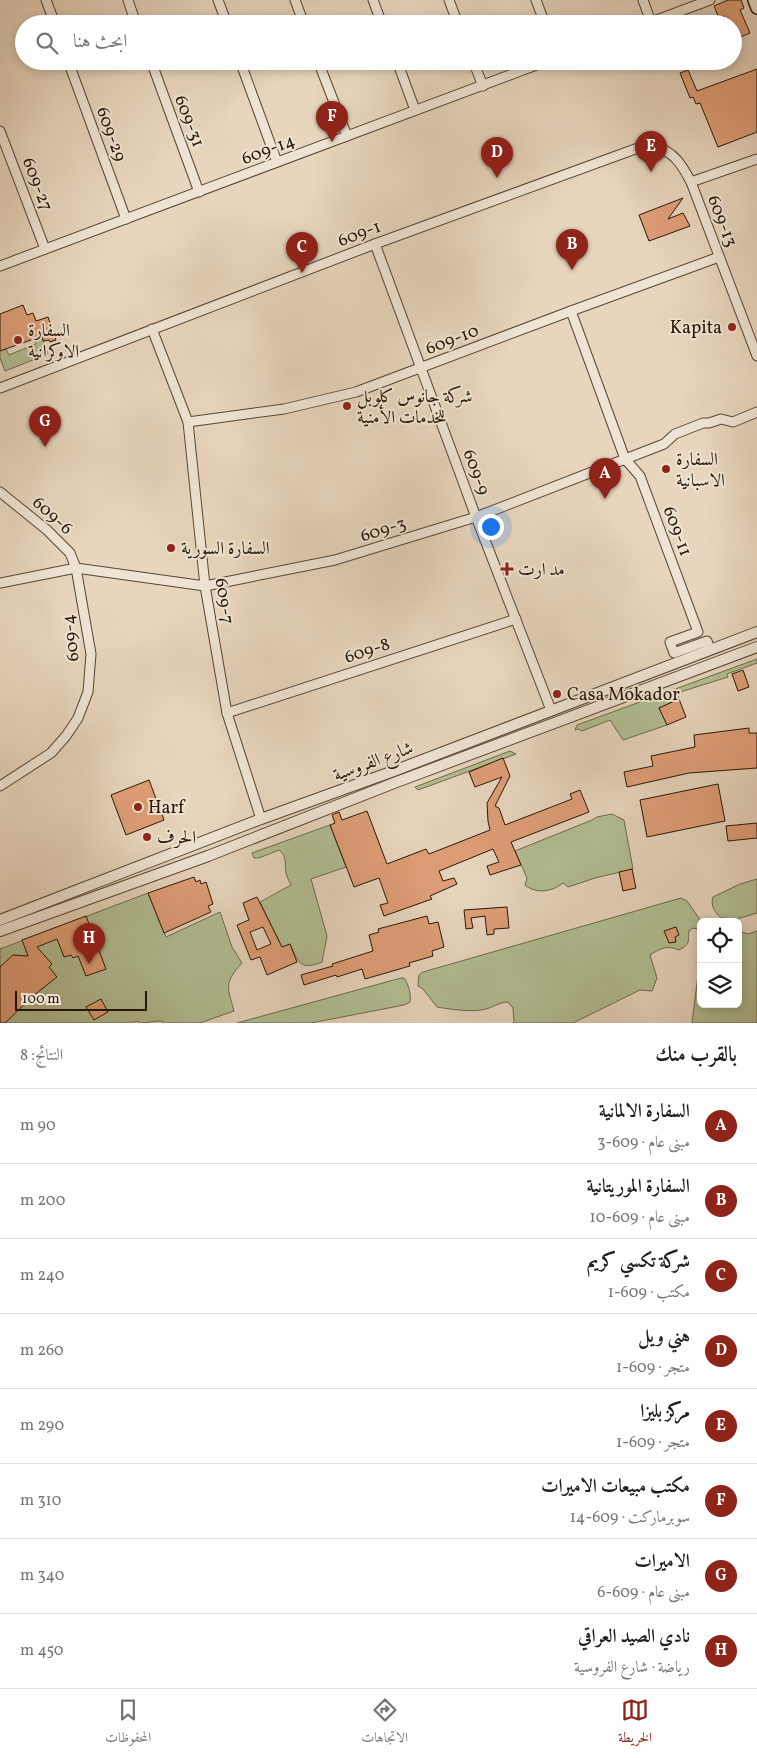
<!DOCTYPE html>
<html lang="ar">
<head>
<meta charset="utf-8">
<style>
  body { margin:0; font-family:Vollkorn,Amiri,serif; background:#f6f6f6; color:#202124; direction:rtl }
  .controls { position:absolute; right:15px; bottom:15px; display:grid; overflow:hidden; border-radius:8px; box-shadow:0 2px 8px #0003 }
  .controls button { width:45px; height:45px; display:grid; place-items:center; padding:0; border:0; border-bottom:1px solid #e0e0e0; background:#fff; color:#202124; font:25px sans-serif }
  .scale { position:absolute; left:15px; bottom:12px; width:132px; box-sizing:border-box; padding-left:5px; border:2px solid #271704; border-top:0; font-size:14px; line-height:18px; white-space:nowrap; color:#271704; -webkit-text-stroke:4px #efe4d4; paint-order:stroke }
  .you { position:absolute; left:490px; top:526px; width:18px; height:18px; margin:-12px; border:4px solid #fff; border-radius:50%; background:#1a73e8; box-shadow:0 0 0 8px #1a73e833 }
  .badge { display:grid; place-items:center; width:32px; height:32px; border-radius:50%; background:#8f2418; color:#fff; font-size:16px; font-weight:700 }
  .pin { position:absolute; translate:-50% -41px; filter:drop-shadow(0 1px 2px #0008) }
  .pin::after { content:''; position:absolute; top:26px; width:18px; height:15px; background:inherit; clip-path:polygon(0 0,100% 0,50% 100%) }
  .list { margin:0; padding:0; list-style:none }
  h2 { display:flex; justify-content:space-between; align-items:center; height:65px; margin:0; padding:0 20px; font-size:21px }
  h2 small { font-size:16px; font-weight:400; color:#757577 }
  .list li { display:grid; grid-template-columns:32px 1fr auto; gap:15px; align-items:center; box-sizing:border-box; height:75px; padding:0 20px; border-top:1px solid #e0e0e0 }
  .list b { display:block; font-size:19px; white-space:nowrap }
  .list p { margin:0; font-size:16px; white-space:nowrap; color:#757577 }
  .list em { font-size:16px; font-style:normal; color:#757577 }
  .icon { flex:none; width:28px; height:28px; fill:none; stroke:currentColor; stroke-width:2; stroke-linecap:round; stroke-linejoin:round }
  .map { position:relative; flex:none; width:757px; height:1023px; overflow:hidden; direction:ltr }
  .search { position:absolute; background:#fff; box-shadow:0 2px 8px #0003; left:15px; right:15px; top:15px; height:55px; display:flex; align-items:center; gap:12px; box-sizing:border-box; padding:0 18px; border-radius:28px; color:#757577; font-size:19px }
  .sheet { height:665px; background:#fff }
  nav { display:flex; justify-content:space-around; align-items:center; box-sizing:border-box; height:70px; border-top:1px solid #e0e0e0; background:#fff; font-size:14px; color:#757577 }
  nav a { display:grid; justify-items:center; gap:2px }
  nav .on { color:#8f2418 }
  .map>svg:first-child { display:block }
  .green { fill:#b2be93; stroke:#6c6a4c }
  .building { fill:#df9e77; stroke:#271704; fill-rule:evenodd }
  .lines { fill:none; stroke-linecap:round; stroke-linejoin:round }
  .minor-casing { stroke:#574632; stroke-width:11 }
  .tertiary-casing { stroke:#574632; stroke-width:12 }
  .secondary-casing { stroke:#271704; stroke-width:14 }
  .minor { stroke:#efe4d4; stroke-width:9 }
  .tertiary { stroke:#efe4d4; stroke-width:10 }
  .secondary { stroke:#efe4d4; stroke-width:11 }
  .poi-dot { fill:#8f2418; stroke:#efe4d4; stroke-width:2 }
  .labels { text-anchor:middle; stroke-width:4; stroke-linejoin:round; paint-order:stroke }
  .street-label { font-size:18px; fill:#271704; stroke:#efe4d4 }
  .poi-label { font-size:18px; fill:#271704; stroke:#efe4d4; text-anchor:start }
</style>
</head>
<body>
<div class="map">
<svg width="757" height="1023" viewBox="0 0 757 1023">
  <rect width="100%" height="100%" fill="#e7d5bd"/>
  <filter id="stains"><feTurbulence type="fractalNoise" baseFrequency=".004" numOctaves="4"/><feColorMatrix values="0 0 0 0 .2 0 0 0 0 .09 0 0 0 0 .02 0 0 0 .5 -.17"/></filter>
  <radialGradient id="worn" r=".72"><stop offset=".6" stop-color="#630" stop-opacity="0"/><stop offset="1" stop-color="#630" stop-opacity=".3"/></radialGradient>
  <g class="green">
    <polygon points="42,336 48,354 5,371 0,358 0,351 6,349 9,355 36,344 34,339"/>
    <polygon points="757,659 757,663 727,674 728,677 677,693 679,699 659,708 667,725 623,740 610,720 582,731 578,729 575,730 577,725"/>
    <polygon points="510,751 516,754 418,790 415,787"/>
    <path d="M612,814L624,820L633,869L595,878L568,887L563,883C552,892 536,894 525,885L527,878L515,851L592,820L597,817Z"/>
    <path d="M330,825L346,867L311,879L327,936L322,962C300,971 298,962 290,944L282,947L260,902L291,885C289,881 287,877 286,873C284,864 288,857 279,850L259,858H254L252,853Z"/>
    <path d="M757,879V913L737,919L721,918C715,913 710,905 713,897L740,884Z"/>
    <path d="M148,893L166,937L220,912L232,947L242,963C224,983 227,986 234,1011L200,1023H163L162,1021C154,1021 147,1023 139,1023L137,1021L132,1023H0V949Z"/>
    <path d="M681,898L687,901L699,918L698,929L693,928L689,931C687,942 692,943 679,950C667,945 661,948 650,955L657,978L652,991L640,990L573,1023H514L513,1008L508,1002C499,1002 491,1009 481,1010C470,1012 448,1009 437,1007L423,989L418,986L419,975L423,972Z"/>
    <polygon points="738,931 748,934 757,931 757,1023 692,1023 701,951 701,1004 738,1004"/>
    <path d="M401,978H404C409,985 411,994 410,1002L404,1005L311,1023H237Z"/>
  </g>
  <g class="building">
    <polygon points="728,0 741,0 744,8 740,10 750,33 733,40 733,24 727,24 724,16 719,18 714,6"/>
    <polygon points="757,69 757,132 718,147 700,103 696,104 693,97 690,98 680,73 688,70 697,91"/>
    <polygon points="683,198 668,219 683,213 690,226 649,241 639,215"/>
    <polygon points="23,305 27,315 33,313 36,321 48,317 56,340 50,342 49,340 43,341 42,336 0,351 0,314"/>
    <polygon points="743,670 749,687 738,691 732,674"/>
    <polygon points="679,699 686,717 667,725 659,708"/>
    <polygon points="749,728 749,733 757,733 757,768 689,773 627,787 624,772 653,766 651,756 695,747 694,735"/>
    <polygon points="503,758 510,776 495,806 499,808 505,825 572,799 570,794 580,790 589,812 511,842 521,865 490,875 487,866 499,862 493,849 439,871 443,881 454,878 457,884 430,896 432,899 384,916 380,905 388,903 379,878 354,887 330,825 335,823 332,815 339,812 342,820 367,811 387,864 426,849 429,854 490,830 488,821 487,803 502,777 475,787 469,772"/>
    <polygon points="149,780 164,820 126,835 111,795"/>
    <polygon points="718,784 725,821 647,837 640,800"/>
    <polygon points="757,823 757,838 728,841 726,826"/>
    <polygon points="632,869 636,888 623,891 619,872"/>
    <polygon points="194,877 196,882 200,880 201,884 206,882 213,904 208,906 211,912 164,933 148,893"/>
    <path d="M257,897L282,947L290,944L297,962L267,975L260,957L251,960L237,925L249,920L243,903ZM263,927L271,944L257,950L250,932Z"/>
    <polygon points="507,907 509,928 494,929 494,934 487,935 485,916 471,918 473,928 466,929 464,910"/>
    <polygon points="86,916 106,969 86,976 78,956 73,958 71,955 64,957 57,939 37,947 52,964 49,967 57,977 33,996 5,1023 0,1023 0,967 13,955 28,956 22,940"/>
    <polygon points="427,916 429,924 438,922 444,947 432,951 433,956 409,963 410,966 365,979 362,969 337,977 336,975 304,985 301,975 333,966 332,964 373,951 369,935 379,932 378,929"/>
    <polygon points="676,927 679,935 675,937 676,942 669,943 664,931"/>
    <polygon points="101,999 108,1012 94,1020 86,1007"/>
  </g>
  <g class="lines">
    <defs>
      <g id="minor">
        <polyline points="46,0 55,24"/>
        <polyline points="128,0 136,24"/>
        <polyline points="218,0 227,24"/>
        <polyline points="295,0 304,24"/>
        <polyline points="373,0 382,24"/>
        <polyline points="449,0 458,24"/>
        <polyline points="536,0 545,24"/>
        <polyline points="643,0 651,22"/>
        <polyline points="646,24 710,0"/>
        <polyline points="68,61 126,219"/>
        <polyline points="151,61 199,192"/>
        <polyline points="240,61 277,162"/>
        <polyline points="318,61 347,136"/>
        <polyline points="397,61 415,110"/>
        <polyline points="473,61 483,86"/>
        <polyline points="0,131 45,249"/>
        <polyline points="691,182 757,159"/>
        <polyline points="375,244 476,517 551,710"/>
        <polyline points="0,266 547,61"/>
        <polyline points="571,311 625,459 640,476 698,632 670,642 674,653 707,641 710,649"/>
        <polyline points="152,329 188,422 205,586 227,713 261,819"/>
        <path d="M0,388L375,244L638,148C643,147 649,146 654,147C674,150 683,167 691,182L757,356"/>
        <polyline points="188,422 284,409 356,392 571,311 719,257"/>
        <polyline points="0,492 47,530 70,553 76,568 91,654 88,692 78,718 66,736 51,753 0,786"/>
        <polyline points="0,583 76,568 205,586 335,560 476,517 664,444 675,434 703,423 709,423 721,419 733,422 757,412"/>
        <polyline points="227,713 516,619"/>
      </g>
      <g id="tertiary">
        <polyline points="0,920 261,819 391,772 757,632"/>
        <polyline points="0,931 208,856 394,783 757,647"/>
      </g>
      <polyline id="secondary" points="754,0 757,8"/>
    </defs>
    <use href="#minor" class="minor-casing"/>
    <use href="#tertiary" class="tertiary-casing"/>
    <use href="#secondary" class="secondary-casing"/>
    <use href="#minor" class="minor"/>
    <use href="#tertiary" class="tertiary"/>
    <use href="#secondary" class="secondary"/>
  </g>
  <g class="poi-dot">
    <circle cx="732" cy="327" r="5"/>
    <circle cx="18" cy="340" r="5"/>
    <circle cx="347" cy="406" r="5"/>
    <circle cx="666" cy="469" r="5"/>
    <circle cx="171" cy="548" r="5"/>
    <path d="M504.5 561.5h5v5h5v5h-5v5h-5v-5h-5v-5h5z"/>
    <circle cx="557" cy="694" r="5"/>
    <circle cx="138" cy="807" r="5"/>
    <circle cx="147" cy="837" r="5"/>
  </g>
  <g class="labels">
    <g class="street-label">
      <text transform="translate(190 121) rotate(69)" y="6">609-31</text>
      <text transform="translate(112 134) rotate(70)" y="6">609-29</text>
      <text transform="translate(268 149) rotate(-21)" y="6">609-14</text>
      <text transform="translate(38 184) rotate(69)" y="6">609-27</text>
      <text transform="translate(723 221) rotate(69)" y="6">609-13</text>
      <text transform="translate(359 233) rotate(-21)" y="6">609-1</text>
      <text transform="translate(452 339) rotate(-21)" y="6">609-10</text>
      <text transform="translate(477 472) rotate(70)" y="6">609-9</text>
      <text transform="translate(53 515) rotate(42)" y="6">609-6</text>
      <text transform="translate(383 529) rotate(-17)" y="6">609-3</text>
      <text transform="translate(678 531) rotate(69)" y="6">609-11</text>
      <text transform="translate(225 601) rotate(81)" y="6">609-7</text>
      <text transform="translate(70 638) rotate(-97)" y="6">609-4</text>
      <text transform="translate(367 650) rotate(-18)" y="6">609-8</text>
      <text transform="translate(373 761) rotate(-20)" y="6">شارع الفروسية</text>
    </g>
    <g class="poi-label">
      <text x="722" y="333" text-anchor="end">Kapita</text>
      <text x="28" y="336">السفارة<tspan x="28" dy="21">الاوكرانية</tspan></text>
      <text x="357" y="402">شركة جانوس كلوبل<tspan x="357" dy="21">للخدمات الأمنية</tspan></text>
      <text x="676" y="465">السفارة<tspan x="676" dy="21">الاسبانية</tspan></text>
      <text x="181" y="554">السفارة السورية</text>
      <text x="518" y="575">مد ارت</text>
      <text x="567" y="700">Casa Mokador</text>
      <text x="148" y="813">Harf</text>
      <text x="157" y="843">الحرف</text>
    </g>
  </g>
  <rect width="100%" height="100%" filter="url(#stains)"/>
  <rect width="100%" height="100%" fill="url(#worn)"/>
</svg>
<div class="controls">
<button><svg class="icon" aria-label="locate" viewBox="0 0 24 24"><circle cx="12" cy="12" r="6"/><path d="M12 2v4M12 18v4M2 12h4M18 12h4"/></svg></button>
<button><svg class="icon" aria-label="layers" viewBox="0 0 24 24"><path d="M12 4l9 5-9 5-9-5zM3 14l9 5 9-5"/></svg></button>
</div>
<div class="scale">100 m</div>
<div class="you"></div>
<div class="pin badge" style="left:605px;top:499px">A</div>
<div class="pin badge" style="left:572px;top:270px">B</div>
<div class="pin badge" style="left:302px;top:273px">C</div>
<div class="pin badge" style="left:497px;top:178px">D</div>
<div class="pin badge" style="left:651px;top:172px">E</div>
<div class="pin badge" style="left:332px;top:142px">F</div>
<div class="pin badge" style="left:45px;top:447px">G</div>
<div class="pin badge" style="left:89px;top:964px">H</div>
<div class="search"><svg class="icon" aria-label="search" viewBox="0 0 24 24"><circle cx="10" cy="10" r="6"/><path d="M15 15l6 6"/></svg>ابحث هنا</div>
</div>
<section class="sheet">
<h2>بالقرب منك<small>النتائج: 8</small></h2>
<ul class="list">
<li><span class="badge">A</span><div><b>السفارة الالمانية</b><p>مبنى عام · 609-3</p></div><em>90 m</em></li>
<li><span class="badge">B</span><div><b>السفارة الموريتانية</b><p>مبنى عام · 609-10</p></div><em>200 m</em></li>
<li><span class="badge">C</span><div><b>شركة تكسي كريم</b><p>مكتب · 609-1</p></div><em>240 m</em></li>
<li><span class="badge">D</span><div><b>هني ويل</b><p>متجر · 609-1</p></div><em>260 m</em></li>
<li><span class="badge">E</span><div><b>مركز بليزا</b><p>متجر · 609-1</p></div><em>290 m</em></li>
<li><span class="badge">F</span><div><b>مكتب مبيعات الاميرات</b><p>سوبرماركت · 609-14</p></div><em>310 m</em></li>
<li><span class="badge">G</span><div><b>الاميرات</b><p>مبنى عام · 609-6</p></div><em>340 m</em></li>
<li><span class="badge">H</span><div><b>نادي الصيد العراقي</b><p>رياضة · شارع الفروسية</p></div><em>450 m</em></li>
</ul>
</section>
<nav>
<a class="on"><svg class="icon" aria-label="map" viewBox="0 0 24 24"><path d="M3 6l6-2 6 2 6-2v14l-6 2-6-2-6 2zM9 4v14M15 6v14"/></svg>الخريطة</a>
<a><svg class="icon" aria-label="directions" viewBox="0 0 24 24"><path d="M12 3l9 9-9 9-9-9zM9 14v-3h6M13 9l2 2-2 2"/></svg>الاتجاهات</a>
<a><svg class="icon" aria-label="saved" viewBox="0 0 24 24"><path d="M7 4h10v16l-5-4-5 4z"/></svg>المحفوظات</a>
</nav>
</body>
</html>
